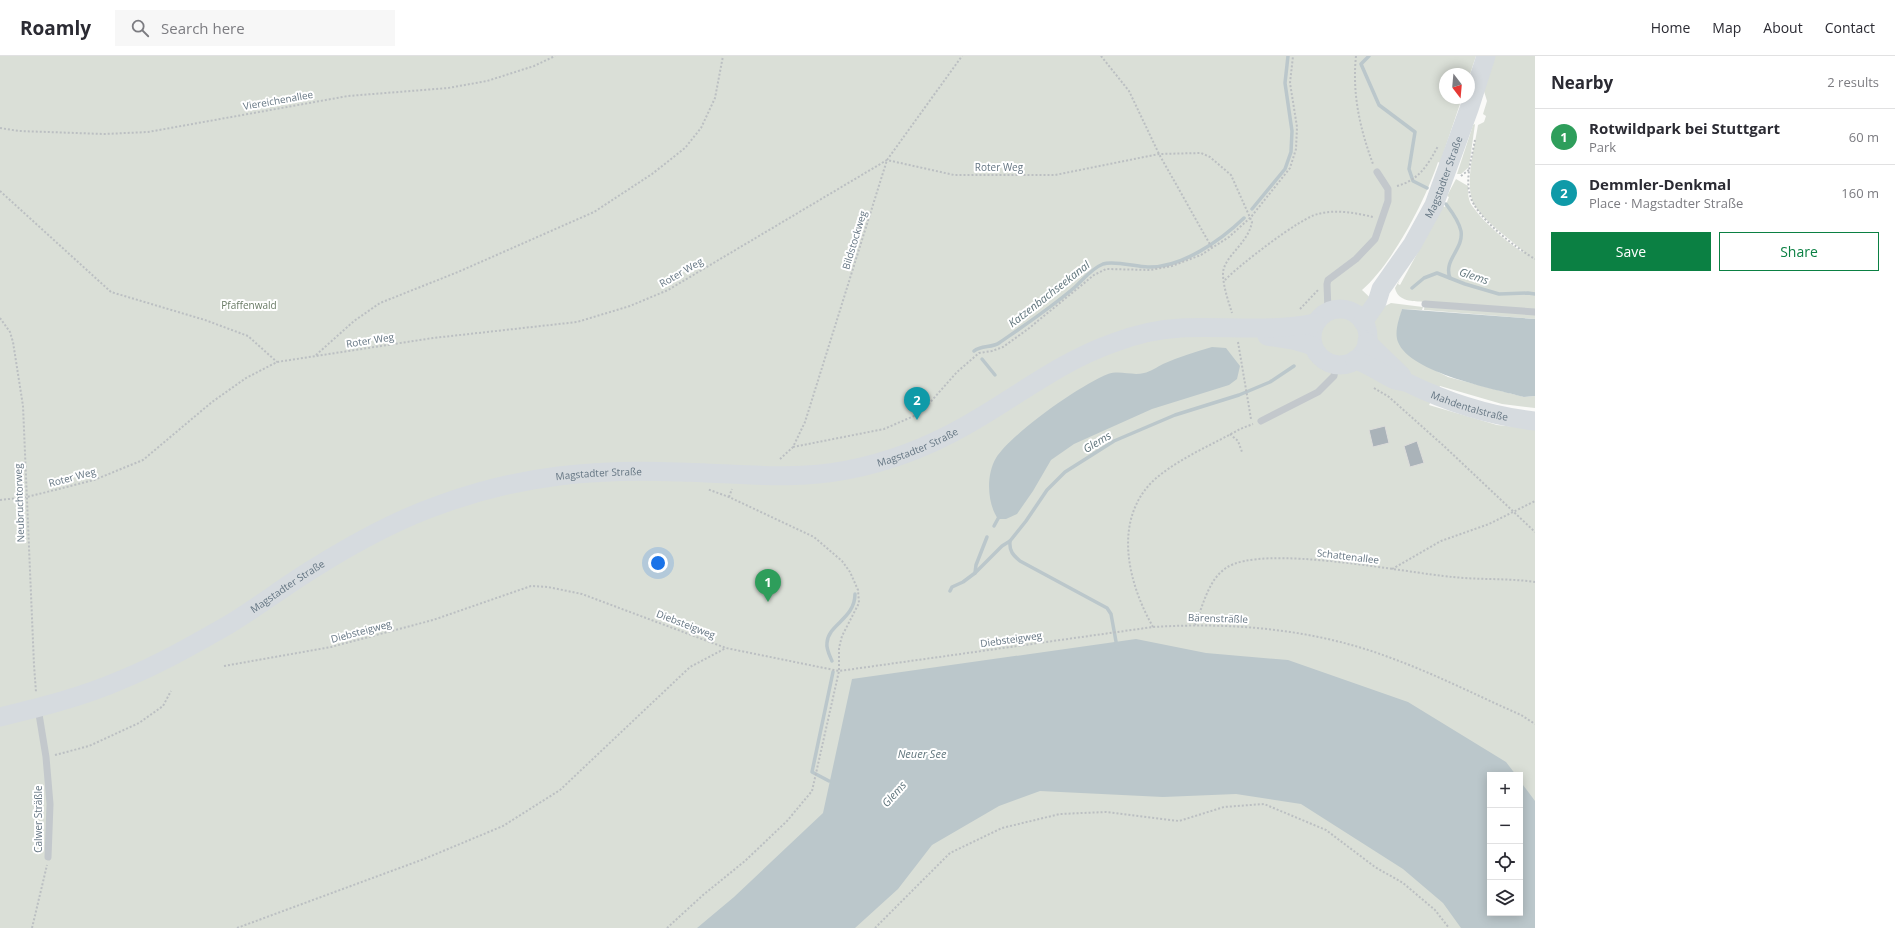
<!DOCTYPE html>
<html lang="en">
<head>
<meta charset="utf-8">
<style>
  body { margin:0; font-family:"Open Sans",sans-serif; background:#f7f7f7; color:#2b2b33 }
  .controls { position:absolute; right:12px; bottom:12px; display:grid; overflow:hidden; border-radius:0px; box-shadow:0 2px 10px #0003 }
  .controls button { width:36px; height:36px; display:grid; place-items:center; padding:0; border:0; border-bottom:1px solid #e1e1e2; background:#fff; color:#2b2b33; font:20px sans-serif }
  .compass { position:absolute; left:1439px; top:12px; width:36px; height:36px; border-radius:50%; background:#fff; box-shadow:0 2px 10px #0003; rotate:164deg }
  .you { position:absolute; left:658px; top:507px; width:14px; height:14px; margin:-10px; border:3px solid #fff; border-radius:50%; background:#1a73e8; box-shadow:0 0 0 6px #1a73e833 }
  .badge { display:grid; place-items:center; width:26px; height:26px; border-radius:50%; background:#0b8043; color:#fff; font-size:13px; font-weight:700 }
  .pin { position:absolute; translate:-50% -33px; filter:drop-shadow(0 1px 2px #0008) }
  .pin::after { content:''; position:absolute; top:21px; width:14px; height:12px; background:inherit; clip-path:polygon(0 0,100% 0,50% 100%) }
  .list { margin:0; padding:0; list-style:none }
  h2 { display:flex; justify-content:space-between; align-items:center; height:52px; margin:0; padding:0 16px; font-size:17px }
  h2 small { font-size:13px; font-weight:400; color:#7c7c81 }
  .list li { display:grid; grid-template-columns:26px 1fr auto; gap:12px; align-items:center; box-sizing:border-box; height:56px; padding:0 16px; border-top:1px solid #e1e1e2 }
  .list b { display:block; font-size:15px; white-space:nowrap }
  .list p { margin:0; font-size:13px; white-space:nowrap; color:#7c7c81 }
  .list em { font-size:13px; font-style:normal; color:#7c7c81 }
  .actions { display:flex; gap:8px; padding:12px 16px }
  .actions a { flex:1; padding:9px 0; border:1px solid #0b8043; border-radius:0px; text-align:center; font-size:14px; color:#0b8043 }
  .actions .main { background:#0b8043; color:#fff }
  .icon { flex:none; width:22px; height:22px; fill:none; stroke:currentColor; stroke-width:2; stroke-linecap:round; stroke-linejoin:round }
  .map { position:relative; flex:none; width:1535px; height:872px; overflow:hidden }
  header { display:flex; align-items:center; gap:24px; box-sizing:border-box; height:56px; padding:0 20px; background:#fff; border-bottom:1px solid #e1e1e2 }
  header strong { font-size:19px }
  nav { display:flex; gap:22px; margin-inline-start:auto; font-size:14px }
  .search { width:280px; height:36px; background:#f7f7f7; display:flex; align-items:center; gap:10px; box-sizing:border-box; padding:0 14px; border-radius:0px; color:#7c7c81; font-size:15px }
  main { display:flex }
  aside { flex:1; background:#fff }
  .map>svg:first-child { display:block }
  .green { fill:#dadfd7; fill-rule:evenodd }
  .water { fill:#bbc7cb }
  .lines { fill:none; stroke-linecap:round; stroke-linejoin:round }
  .stream { stroke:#bbc7cb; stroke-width:3.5 }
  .building { fill:#aab3b9; stroke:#dcdcda }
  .path { stroke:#bbbfc2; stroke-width:2; stroke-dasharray:2 2; stroke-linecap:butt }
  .service { stroke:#c3c8cc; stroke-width:7 }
  .secondary { stroke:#d6dbdf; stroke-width:19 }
  .labels { text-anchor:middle; stroke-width:4; stroke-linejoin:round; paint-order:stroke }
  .street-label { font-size:10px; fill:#657683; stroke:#fff }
  .park-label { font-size:10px; fill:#687a64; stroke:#fff }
  .water-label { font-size:11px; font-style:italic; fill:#60757c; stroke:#fff }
</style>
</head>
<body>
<header>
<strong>Roamly</strong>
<div class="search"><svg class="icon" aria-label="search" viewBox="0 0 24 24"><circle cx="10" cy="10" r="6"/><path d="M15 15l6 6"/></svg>Search here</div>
<nav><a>Home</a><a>Map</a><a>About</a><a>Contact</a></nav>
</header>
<main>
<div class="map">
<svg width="1535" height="872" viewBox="0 0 1535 872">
  <rect width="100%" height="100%" fill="#fafaf8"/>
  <g class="green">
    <path d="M0,0H1476L1469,21V18H1445V42H1462L1440,107L1438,106C1425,145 1393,207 1362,234L1381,252L1391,247L1423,251L1422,254L1402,253L1397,278L1421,307L1448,321L1524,341L1535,340V352L1502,348L1440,330L1429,349L1497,369L1535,373V872H0ZM1490,719H1520V857H1490Z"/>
    <path d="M1494,0H1535V263L1424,254L1425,246C1413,245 1398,246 1395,232L1400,223L1398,228L1400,229L1443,150L1445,151L1449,141L1447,140L1456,123L1468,130C1468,137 1468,145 1473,151C1485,168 1506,185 1522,196H1524C1509,182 1486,167 1475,150C1463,132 1475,89 1478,69L1484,66L1486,60L1483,58L1487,45L1483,32Z"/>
    <polygon points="1475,68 1469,111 1461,118 1457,118 1473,69"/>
  </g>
  <g class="water">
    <path d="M1402,253L1535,263V340L1524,341C1495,333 1410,317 1398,286C1394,276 1399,263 1402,253Z"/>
    <path d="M1212,291L1226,292L1240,310L1237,323L1229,329L1152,353L1074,388L1051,404L1033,435L1017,458L1006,463H998C987,447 986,419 996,402C1012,377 1080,329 1108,318C1120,314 1132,320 1144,317C1150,316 1157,311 1163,308C1179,301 1195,296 1212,291Z"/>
    <polygon points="1136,583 1206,597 1288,604 1408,646 1506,706 1516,719 1490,719 1490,857 1520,857 1520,725 1535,745 1535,872 1461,872 1443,847 1403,813 1301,748 1236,738 1163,741 1040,735 999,750 932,789 898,833 855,872 697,872 734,841 823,757 852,623"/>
  </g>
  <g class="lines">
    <g class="stream">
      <polyline points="1369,0 1361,8 1379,49 1415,76 1409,113 1413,125 1427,132"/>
      <path d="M1446,148C1452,156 1459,165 1461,175C1464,193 1443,204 1450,222"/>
      <polyline points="1252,153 1285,113 1291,96 1292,75 1285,27 1288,0"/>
      <polyline points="1412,232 1424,222 1437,217 1465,228 1499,238 1528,237 1535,238"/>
      <path d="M974,295C981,289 992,292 999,287C1025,269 1052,251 1075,231C1085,222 1091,213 1103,208C1114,204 1136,211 1148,211C1182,212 1221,184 1244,162"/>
      <polyline points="982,303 995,319"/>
      <polyline points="994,470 1000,459"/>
      <path d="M1010,485C1009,495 1013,499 1020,505L1107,552L1111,558L1117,591"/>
      <polyline points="975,517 976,509 987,481"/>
      <polyline points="950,535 952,531 963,526 975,517 1002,490 1010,485 1026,465 1047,434 1065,416 1114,385 1175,359 1239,339 1270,326 1294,310"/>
      <path d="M832,605C830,600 826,593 827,587C828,568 855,563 855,538"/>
      <polyline points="829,725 812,716 833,616"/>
    </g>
  </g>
  <g class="building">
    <polygon points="1385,370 1389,387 1373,391 1369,374"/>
    <polygon points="1417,385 1424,407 1410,411 1404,390"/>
  </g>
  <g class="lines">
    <g class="path">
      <polyline points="1101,0 1129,35 1159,98 1212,192"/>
      <path d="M1356,0C1352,38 1360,73 1373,108"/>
      <polyline points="0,72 19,75 104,78 148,76 348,40 448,32 487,25 534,10 555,0"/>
      <path d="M1475,84C1472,101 1465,122 1470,139C1475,161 1516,192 1535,203"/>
      <polyline points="1461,120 1470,113"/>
      <path d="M1397,130C1419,124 1428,109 1438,90"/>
      <polyline points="0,135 111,236 205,264 248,280 277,306"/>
      <path d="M1225,224C1237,211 1301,161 1318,158C1335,153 1356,157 1373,161"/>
      <polyline points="1300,253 1319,233"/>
      <polyline points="0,262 10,276 13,286 23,350 34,609 36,636"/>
      <polyline points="1238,286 1251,363"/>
      <polyline points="316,299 354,265 380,247 458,216 594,156 652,118 685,92 701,72 715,42 723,0"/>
      <polyline points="1313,305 1325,314"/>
      <polyline points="1374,332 1389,341 1445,391 1535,476"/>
      <polyline points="1230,378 1238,385 1242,396"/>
      <polyline points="793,391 884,373 914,360 926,351 957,316 979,297 992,295 1003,291 1028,273 1094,219 1106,213 1150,214 1172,210 1201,199 1229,181 1251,161 1290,112 1296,93 1297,71 1290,27 1293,0"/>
      <polyline points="780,403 793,391 805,366 887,104 962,0"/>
      <polyline points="729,441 732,433"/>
      <path d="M0,444L27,441L94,424L143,404L212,346L246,322L277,306L433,282L577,266L630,250L668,234L887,104L954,119H1055L1159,98L1201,97L1210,101L1231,119L1252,166C1248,188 1224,200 1223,217C1223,230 1228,244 1232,257"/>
      <polyline points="1392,513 1441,485 1489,468 1535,445"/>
      <path d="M1195,569C1203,550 1208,524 1226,512C1262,487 1406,517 1453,521C1480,524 1508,522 1535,526"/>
      <path d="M1153,571C1128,527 1112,464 1154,424C1179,402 1212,389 1240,373L1253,368"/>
      <path d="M224,610L331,591L433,564L531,530L548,531L582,538L726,592L839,615L1153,571C1233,566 1315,573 1391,602C1435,618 1478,640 1521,659L1535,668"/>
      <polyline points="55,699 89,690 139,667 163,650 171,635"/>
      <polyline points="32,872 47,809"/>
      <polyline points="237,872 424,803 503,770 560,734 690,611 726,592"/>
      <polyline points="667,872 703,839 745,805 787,765 812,735 839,615 839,592 842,580 859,547 858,534 850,516 842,505 814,481 729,441 707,433"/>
      <polyline points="875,872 950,797 1002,772 1060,758 1106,756 1179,765 1224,751 1264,748 1326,774 1375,811 1403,827 1435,854 1449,872"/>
    </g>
    <g class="service">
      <polyline points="1425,248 1535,256"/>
      <polyline points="1328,255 1327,228 1328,224 1356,203 1375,183 1388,145 1388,133 1377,116"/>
      <polyline points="1261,365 1318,336 1334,320 1336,308"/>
      <polyline points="38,652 46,701 50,748 48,801"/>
    </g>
    <g class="secondary">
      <circle cx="1340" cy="281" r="28"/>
      <path id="s1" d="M1363,266L1377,246L1381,233L1412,189L1434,149L1469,53L1486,0"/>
      <polyline points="1267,280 1293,284 1313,290"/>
      <polyline points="1367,286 1402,320"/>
      <path id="s2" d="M1355,304C1368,308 1379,316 1391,322C1396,325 1403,325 1408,327C1449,347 1490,360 1535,365"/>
      <path id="s3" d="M0,661C41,651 82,641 121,624C158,609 193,589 228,569C258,551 286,529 316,511C356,486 398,463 442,448C522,419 595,413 678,416C735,417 791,425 847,414C889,406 928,391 965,370C1015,342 1059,306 1113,287C1134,279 1158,273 1181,272C1226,270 1272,276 1315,267"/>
    </g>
  </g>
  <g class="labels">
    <g class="street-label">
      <text transform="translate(278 44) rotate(-10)" y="4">Viereichenallee</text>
      <text x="999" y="115">Roter Weg</text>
      <text dy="4" stroke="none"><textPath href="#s1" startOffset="167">Magstadter Straße</textPath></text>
      <text transform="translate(854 184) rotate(-73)" y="4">Bildstockweg</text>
      <text transform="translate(681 216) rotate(-30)" y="4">Roter Weg</text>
      <text transform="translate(370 284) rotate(-9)" y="4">Roter Weg</text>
      <text dy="4" stroke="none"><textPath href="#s2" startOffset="124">Mahdentalstraße</textPath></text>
      <text dy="4" stroke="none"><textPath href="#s3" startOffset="977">Magstadter Straße</textPath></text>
      <text dy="4" stroke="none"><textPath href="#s3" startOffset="654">Magstadter Straße</textPath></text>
      <text transform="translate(72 421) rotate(-15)" y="4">Roter Weg</text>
      <text transform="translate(19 447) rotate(-92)" y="4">Neubruchtorweg</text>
      <text transform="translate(1348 500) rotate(7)" y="4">Schattenallee</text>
      <text dy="4" stroke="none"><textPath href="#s3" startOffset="318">Magstadter Straße</textPath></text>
      <text transform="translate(1218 562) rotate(2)" y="4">Bärensträßle</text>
      <text transform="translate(686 568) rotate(21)" y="4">Diebsteigweg</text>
      <text transform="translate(361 575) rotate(-15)" y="4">Diebsteigweg</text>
      <text transform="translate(1011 583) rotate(-8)" y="4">Diebsteigweg</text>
      <text transform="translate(38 763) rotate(-90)" y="4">Calwer Sträßle</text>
    </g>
    <g class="park-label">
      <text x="249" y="253">Pfaffenwald</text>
    </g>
    <g class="water-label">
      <text transform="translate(1474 220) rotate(18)" y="4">Glems</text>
      <text transform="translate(1049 238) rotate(-38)" y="4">Katzenbachseekanal</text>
      <text transform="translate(1097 386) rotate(-31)" y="4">Glems</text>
      <text x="922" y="702">Neuer See</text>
      <text transform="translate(894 738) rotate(-48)" y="4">Glems</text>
    </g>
  </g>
</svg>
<div class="controls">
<button>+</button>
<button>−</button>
<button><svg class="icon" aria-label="locate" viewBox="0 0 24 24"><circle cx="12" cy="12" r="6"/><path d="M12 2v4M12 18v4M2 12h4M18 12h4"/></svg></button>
<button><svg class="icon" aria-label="layers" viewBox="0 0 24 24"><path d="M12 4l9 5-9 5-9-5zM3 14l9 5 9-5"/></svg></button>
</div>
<svg class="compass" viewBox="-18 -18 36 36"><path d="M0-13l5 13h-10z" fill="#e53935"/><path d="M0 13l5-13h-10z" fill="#7c7c81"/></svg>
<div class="you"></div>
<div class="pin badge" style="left:768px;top:546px;background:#2e9e5b">1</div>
<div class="pin badge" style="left:917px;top:364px;background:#0f9aa8">2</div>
</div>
<aside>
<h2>Nearby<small>2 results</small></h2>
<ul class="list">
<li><span class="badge" style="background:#2e9e5b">1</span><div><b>Rotwildpark bei Stuttgart</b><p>Park</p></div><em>60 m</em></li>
<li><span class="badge" style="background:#0f9aa8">2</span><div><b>Demmler-Denkmal</b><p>Place · Magstadter Straße</p></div><em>160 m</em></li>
</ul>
<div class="actions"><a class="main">Save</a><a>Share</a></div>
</aside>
</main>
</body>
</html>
